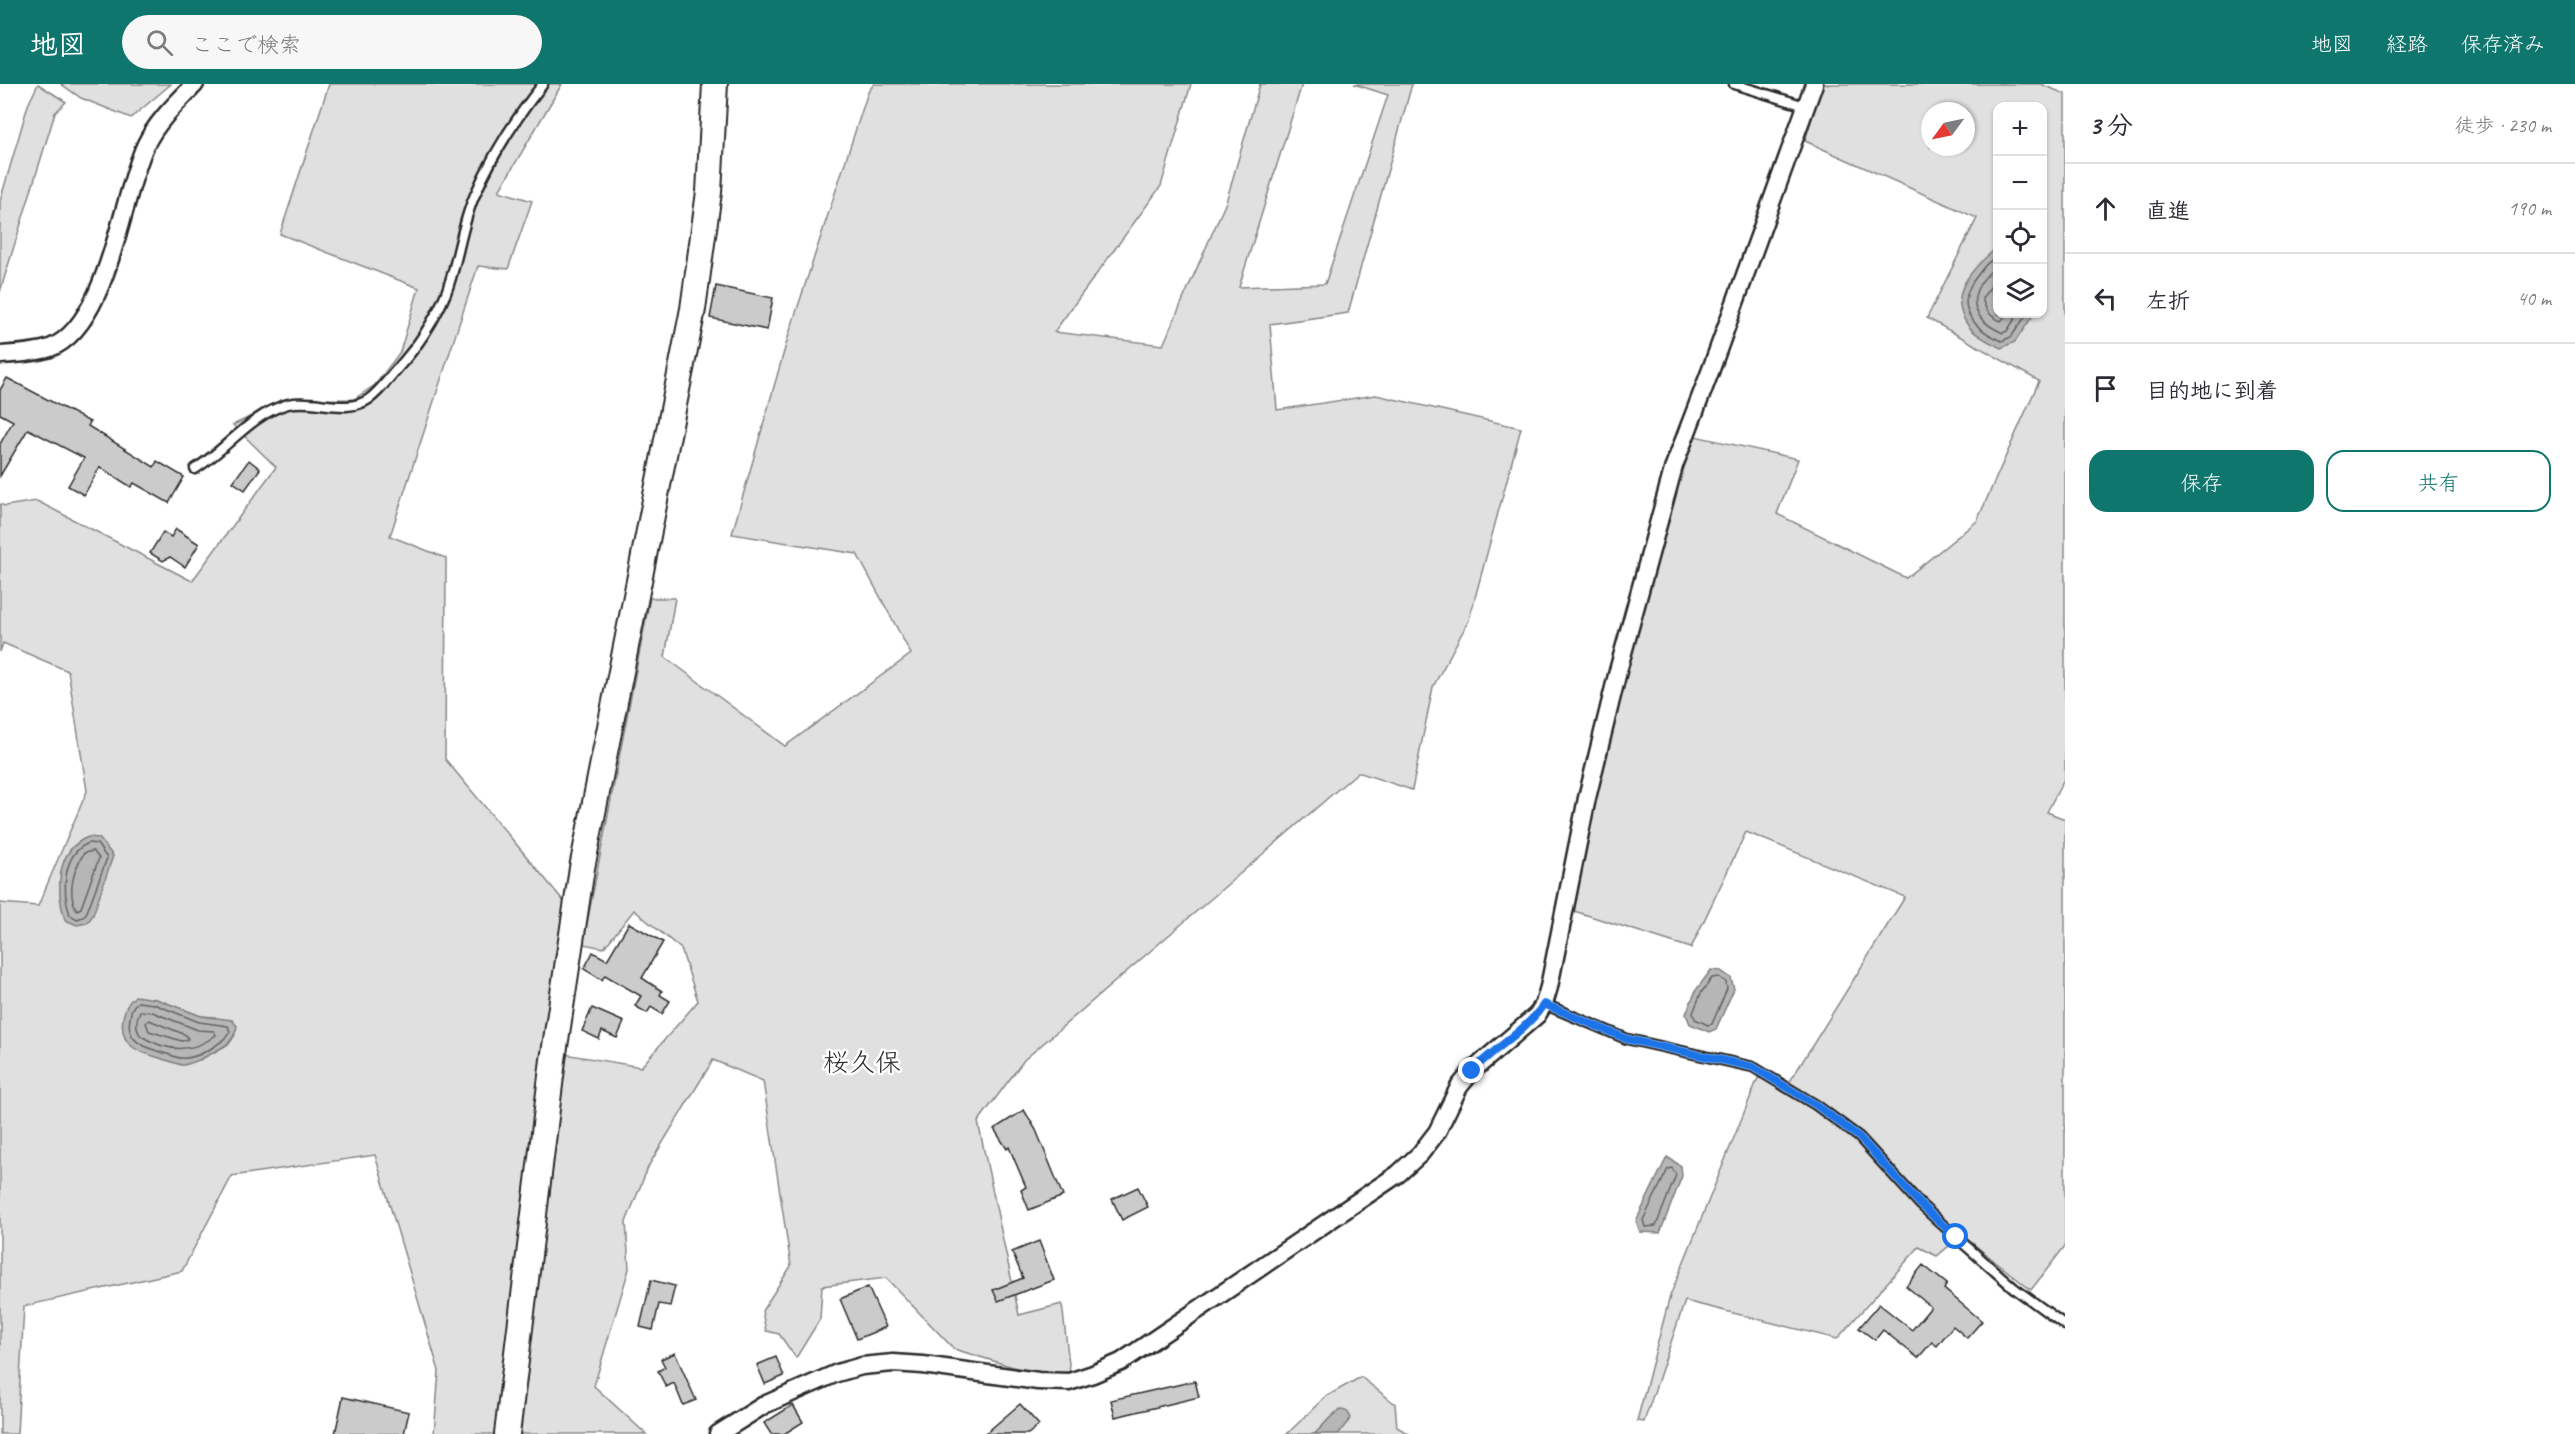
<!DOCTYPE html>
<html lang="ja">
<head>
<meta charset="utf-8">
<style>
  body { margin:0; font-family:Caveat,"Klee One",sans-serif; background:#f7f7f7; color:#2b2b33 }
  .controls { position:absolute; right:18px; top:18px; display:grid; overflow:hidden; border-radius:12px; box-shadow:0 2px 4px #0004 }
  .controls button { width:54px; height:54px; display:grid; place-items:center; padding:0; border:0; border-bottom:2px solid #e1e1e2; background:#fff; color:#2b2b33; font:30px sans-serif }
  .compass { position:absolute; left:1921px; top:18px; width:54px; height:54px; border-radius:50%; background:#fff; box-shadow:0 2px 4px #0004; rotate:237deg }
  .stop { position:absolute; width:18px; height:18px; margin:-14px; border:4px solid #1a73e8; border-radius:50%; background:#fff }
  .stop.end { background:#1a73e8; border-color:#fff; box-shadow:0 2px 6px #0008 }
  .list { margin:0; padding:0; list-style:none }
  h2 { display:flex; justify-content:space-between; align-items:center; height:78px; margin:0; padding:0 24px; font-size:26px }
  h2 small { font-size:20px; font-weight:400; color:#7c7c81 }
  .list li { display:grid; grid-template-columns:39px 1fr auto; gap:18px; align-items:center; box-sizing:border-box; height:90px; padding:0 24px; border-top:2px solid #e1e1e2 }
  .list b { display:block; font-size:22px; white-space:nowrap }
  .list em { font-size:20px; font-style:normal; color:#7c7c81 }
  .actions { display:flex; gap:12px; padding:18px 24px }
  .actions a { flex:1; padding:14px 0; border:2px solid #0f766e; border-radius:18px; text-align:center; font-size:21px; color:#0f766e }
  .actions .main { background:#0f766e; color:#fff }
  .icon { flex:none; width:33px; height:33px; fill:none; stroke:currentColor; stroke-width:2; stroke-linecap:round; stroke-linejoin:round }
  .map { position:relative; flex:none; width:2065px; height:1350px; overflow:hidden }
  header { display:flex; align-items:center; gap:36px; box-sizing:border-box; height:84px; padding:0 30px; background:#0f766e; color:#fff }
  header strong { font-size:28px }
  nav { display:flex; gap:33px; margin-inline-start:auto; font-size:21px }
  .search { width:420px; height:54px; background:#f7f7f7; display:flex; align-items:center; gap:15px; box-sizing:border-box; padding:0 21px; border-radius:33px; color:#7c7c81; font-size:22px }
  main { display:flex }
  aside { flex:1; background:#fff }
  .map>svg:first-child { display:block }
  .green { fill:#e0e0e0; stroke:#868686; stroke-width:1.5; fill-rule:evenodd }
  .water { fill:#b6b6b6; stroke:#7e7e7e; stroke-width:1.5 }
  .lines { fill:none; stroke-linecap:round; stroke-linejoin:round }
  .shore { stroke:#636363; stroke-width:1.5 }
  .building { fill:#cbcbcb; stroke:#2b2b2b; stroke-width:1.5 }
  .lane-casing { stroke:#2b2b2b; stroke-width:13 }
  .street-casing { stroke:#2b2b2b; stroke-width:21 }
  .secondary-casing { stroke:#2b2b2b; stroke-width:28 }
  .lane { stroke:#fff; stroke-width:8 }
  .street { stroke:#fff; stroke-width:16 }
  .secondary { stroke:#fff; stroke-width:24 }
  .route { stroke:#1a73e8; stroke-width:8 }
  .labels { text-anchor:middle; stroke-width:5; stroke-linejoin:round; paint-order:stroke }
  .neighbourhood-label { font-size:26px; fill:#2b2b2b; stroke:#fff }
</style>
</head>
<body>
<header>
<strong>地図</strong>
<div class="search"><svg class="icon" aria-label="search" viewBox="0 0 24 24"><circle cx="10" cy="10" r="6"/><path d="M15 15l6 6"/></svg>ここで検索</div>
<nav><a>地図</a><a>経路</a><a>保存済み</a></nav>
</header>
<main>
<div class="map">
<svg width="2065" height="1350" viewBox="0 0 2065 1350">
  <rect width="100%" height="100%" fill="#fff"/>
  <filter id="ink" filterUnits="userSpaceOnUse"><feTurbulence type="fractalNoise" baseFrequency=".0167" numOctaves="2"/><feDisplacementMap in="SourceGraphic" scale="12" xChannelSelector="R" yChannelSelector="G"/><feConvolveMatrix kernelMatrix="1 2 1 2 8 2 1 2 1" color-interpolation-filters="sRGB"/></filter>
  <g filter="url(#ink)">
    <g class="green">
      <polygon points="38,0 66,18 55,29 0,208 0,117 28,21"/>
      <polygon points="61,0 171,0 131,34 81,14"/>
      <path d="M329,0H562L499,107L532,117L508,185L478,182L390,452L446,474L445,675L567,821L496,1350H434L439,1287L375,1071L232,1092L182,1187L24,1222L17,1350H0V819L38,822L87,707L68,587L3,559L0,568V420L5,422L37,417L192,497L276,383L233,341L285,316L354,315L375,301L400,268L419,204L280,150ZM156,915L201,932L215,933L235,951L229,960L200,976Z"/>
      <polygon points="874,0 1191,0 1161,102 1054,248 1163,261 1226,118 1260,0 1302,0 1239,203 1325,200 1388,11 1354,0 1412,0 1348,229 1270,240 1277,326 1376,311 1521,344 1469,536 1433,603 1412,706 1358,688 1024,976 978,1038 1019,1231 1062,1220 1070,1288 1036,1290 954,1265 886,1194 822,1202 820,1235 796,1274 779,1250 766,1247 762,1227 791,1182 763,997 713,976 649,1081 626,1138 629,1185 594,1302 646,1350 517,1350 565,970 641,983 698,917 681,865 634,826 604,864 583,860 650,514 675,514 665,573 785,662 911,570 857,470 732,450 789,250 868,8"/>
      <path d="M1822,0H2041L2065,10V693L2047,728L2065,735V1162L2031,1206L1962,1151L1937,1172L1919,1163L1837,1255L1685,1217L1644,1338L1637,1337L1670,1212L1758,994L1789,999L1905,813L1746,748L1691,864L1574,827L1596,704L1677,393L1695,352L1798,375L1777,430L1906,494L1977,437L2039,297L1927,234L1977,134L1805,57ZM1998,22H2042V230H1998ZM1930,27H1966V63H1930Z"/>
      <polygon points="1361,1293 1395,1320 1397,1343 1409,1350 1287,1350 1325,1313"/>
    </g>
    <g class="water">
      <path d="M1994,166L1997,168L1998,230H2034L2015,258L2001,264C1990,258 1974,251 1967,240C1947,210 1972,185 1994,166Z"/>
      <path d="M88,753L99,754L113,772L93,831L87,839L77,841L65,836C56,807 55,766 88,753Z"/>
      <polygon points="1711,886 1721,887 1731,894 1734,905 1716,945 1709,948 1690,940 1686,930 1696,906"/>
      <path d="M135,912L156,915L201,932L232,936L237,942C234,957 227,961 214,968C205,973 194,980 183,981C178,981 171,977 165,976C155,972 143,970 134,964C116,952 121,924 135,912Z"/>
      <polygon points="1667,1073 1681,1082 1682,1092 1660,1149 1640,1148 1636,1137"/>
      <path d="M1340,1326L1347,1327L1351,1334L1338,1350H1314C1323,1343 1330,1331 1340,1326Z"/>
    </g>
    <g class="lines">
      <g class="shore">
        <path d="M1998,173C1988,176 1983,184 1977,192C1953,222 1972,244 2002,257L2011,253L2027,230"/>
        <path d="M1998,181C1968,205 1964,232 2003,249L2007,247L2018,230"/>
        <path d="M1998,193L1982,214C1986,227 1989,232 2001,237L2007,230"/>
        <path d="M89,759L97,760L107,774L87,828L83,833L77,835L70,831C62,808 62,769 89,759Z"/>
        <path d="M93,767L99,774L81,824L77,826C66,809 74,785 84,769Z"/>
        <polygon points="1719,893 1726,898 1727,905 1712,940 1708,941 1695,935 1693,929 1701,909 1712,894"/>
        <path d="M138,918L154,920L199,938L228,942L230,948C222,960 196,976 181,974C176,974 169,970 163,969C145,963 125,958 130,934C131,926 132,922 138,918Z"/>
        <path d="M140,927L152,928L198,946L214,947L216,951C192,970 167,968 141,952C135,945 136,935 140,927Z"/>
        <polygon points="149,936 186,951 188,955 182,957 149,947 146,939"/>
        <polygon points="1672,1084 1676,1091 1656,1142 1645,1143 1643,1136 1668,1085"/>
      </g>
    </g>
    <g class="building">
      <polygon points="716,202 773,214 767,246 710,234"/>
      <polygon points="7,294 90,338 88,342 154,383 157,377 184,393 169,419 134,399 131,403 100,383 84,411 68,402 84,374 28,345 0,392 0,360 13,337 0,330 0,306"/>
      <polygon points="249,376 260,385 245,406 233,398"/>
      <polygon points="176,445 199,460 185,483 170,473 163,477 150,469 163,448 171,453"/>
      <polygon points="629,839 663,858 642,894 662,907 660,911 670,917 662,930 651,923 647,929 635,922 641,912 605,891 602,896 584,885 593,868 607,876"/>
      <polygon points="592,924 624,938 617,954 602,947 599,955 582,947"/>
      <polygon points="1024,1026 1036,1046 1063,1112 1029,1126 1021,1106 1026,1103 1009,1063 1007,1065 994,1045"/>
      <polygon points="1138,1103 1148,1123 1122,1136 1112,1115"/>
      <polygon points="1039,1157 1054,1196 998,1217 993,1206 1023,1194 1012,1168"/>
      <polygon points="1923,1181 1947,1200 1944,1205 1982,1237 1967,1254 1953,1242 1937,1262 1932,1258 1918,1274 1883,1246 1875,1256 1859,1244 1879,1220 1912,1246 1931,1223 1906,1202"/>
      <polygon points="651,1196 675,1202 670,1222 659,1220 653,1246 640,1243"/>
      <polygon points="868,1203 886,1243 857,1255 840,1215"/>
      <polygon points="675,1269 696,1316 683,1321 674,1299 666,1303 658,1287 665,1283 661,1275"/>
      <polygon points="776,1273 784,1292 765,1300 757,1281"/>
      <polygon points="1195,1297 1199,1313 1115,1333 1111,1316"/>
      <polygon points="343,1313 409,1328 404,1350 335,1350"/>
      <polygon points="1020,1320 1039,1341 1028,1350 985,1350"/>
      <polygon points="793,1321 803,1338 784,1350 771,1350 764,1339"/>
    </g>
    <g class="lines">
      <defs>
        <g id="lane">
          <polyline points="1734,0 1805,22"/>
          <path d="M195,385C227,365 251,330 288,320C314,314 346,331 369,315C380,307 388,295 397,285C418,262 434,238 446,209C458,178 461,143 474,113C492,71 515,35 543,0"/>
          <polyline points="1544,920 1627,955 1753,983 1816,1021 1859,1053 1921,1121 1956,1153 2014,1204 2065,1241"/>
        </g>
        <g id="street">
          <path d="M0,271C15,270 36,269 50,264C109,241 121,112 146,60C158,36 177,19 195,0"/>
          <polyline points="718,1350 764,1321 837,1289 862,1282 893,1279 923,1281 1038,1297 1069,1298 1093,1290 1121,1278 1398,1090 1420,1070 1437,1048 1459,1003 1472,987 1537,931 1544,920 1549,903 1587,714 1618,587 1674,382 1710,288 1814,0"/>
        </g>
        <polyline id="secondary" points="507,1350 553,976 582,784 693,225 709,108 715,0"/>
      </defs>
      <use href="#lane" class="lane-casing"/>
      <use href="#street" class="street-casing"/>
      <use href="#secondary" class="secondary-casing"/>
      <use href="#lane" class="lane"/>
      <use href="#street" class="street"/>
      <use href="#secondary" class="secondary"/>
    </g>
  </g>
  <g class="lines" filter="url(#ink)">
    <path class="route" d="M1472,987C1495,963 1525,948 1544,920L1627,955L1753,983L1816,1021L1859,1053L1921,1121L1956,1153"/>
  </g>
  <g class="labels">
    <g class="neighbourhood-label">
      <text x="862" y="987">桜久保</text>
    </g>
  </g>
</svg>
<div class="controls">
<button>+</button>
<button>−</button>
<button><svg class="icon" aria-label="locate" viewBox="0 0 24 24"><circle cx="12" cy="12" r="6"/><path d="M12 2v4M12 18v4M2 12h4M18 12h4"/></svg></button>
<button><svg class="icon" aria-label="layers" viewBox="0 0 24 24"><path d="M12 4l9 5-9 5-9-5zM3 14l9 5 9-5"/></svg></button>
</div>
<svg class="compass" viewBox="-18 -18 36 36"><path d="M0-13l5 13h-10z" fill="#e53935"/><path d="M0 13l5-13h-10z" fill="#7c7c81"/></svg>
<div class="stop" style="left:1956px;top:1153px"></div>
<div class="stop end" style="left:1472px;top:987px"></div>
</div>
<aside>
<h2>3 分<small>徒歩 · 230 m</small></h2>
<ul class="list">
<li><svg class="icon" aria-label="ahead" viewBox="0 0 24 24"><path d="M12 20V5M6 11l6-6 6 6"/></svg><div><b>直進</b></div><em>190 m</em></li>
<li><svg class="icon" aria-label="left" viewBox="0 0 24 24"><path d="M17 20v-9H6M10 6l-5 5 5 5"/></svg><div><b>左折</b></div><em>40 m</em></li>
<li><svg class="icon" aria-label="arrive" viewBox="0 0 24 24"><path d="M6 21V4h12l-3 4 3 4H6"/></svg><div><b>目的地に到着</b></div></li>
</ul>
<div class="actions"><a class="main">保存</a><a>共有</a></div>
</aside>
</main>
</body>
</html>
